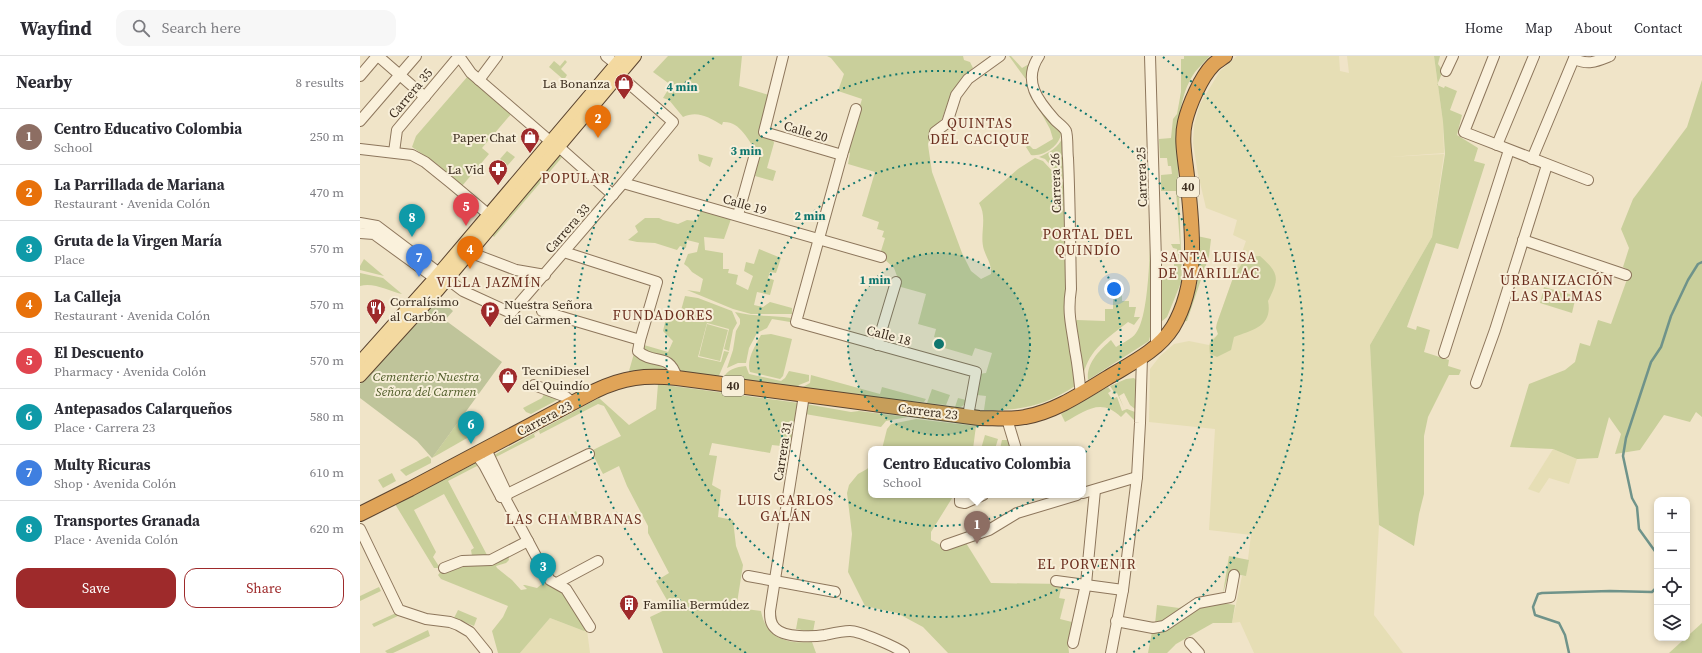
<!DOCTYPE html>
<html lang="en">
<head>
<meta charset="utf-8">
<style>
  body { margin:0; font-family:"Source Serif 4",serif; background:#f7f7f7; color:#2b2b33 }
  .controls { position:absolute; right:12px; bottom:12px; display:grid; overflow:hidden; border-radius:8px; box-shadow:0 2px 6px #0003 }
  .controls button { width:36px; height:36px; display:grid; place-items:center; padding:0; border:0; border-bottom:1px solid #e1e1e2; background:#fff; color:#2b2b33; font:20px sans-serif }
  .you { position:absolute; left:754px; top:233px; width:14px; height:14px; margin:-10px; border:3px solid #fff; border-radius:50%; background:#1a73e8; box-shadow:0 0 0 6px #1a73e833 }
  .badge { display:grid; place-items:center; width:26px; height:26px; border-radius:50%; background:#9e2a2b; color:#fff; font-size:13px; font-weight:700 }
  .pin { position:absolute; translate:-50% -33px; filter:drop-shadow(0 1px 2px #0008) }
  .pin::after { content:''; position:absolute; top:21px; width:14px; height:12px; background:inherit; clip-path:polygon(0 0,100% 0,50% 100%) }
  .popup { position:absolute; left:508px; top:390px; width:218px; height:52px; box-sizing:border-box; display:grid; place-content:center; border-radius:8px; background:#fff; filter:drop-shadow(0 1px 3px #0005); font-size:13px; white-space:nowrap; color:#7c7c81 }
  .popup b { font-size:15px; color:#2b2b33 }
  .popup::after { content:''; position:absolute; left:50%; top:100%; margin-left:-8px; border:8px solid transparent; border-top-color:#fff }
  .list { margin:0; padding:0; list-style:none }
  h2 { display:flex; justify-content:space-between; align-items:center; height:52px; margin:0; padding:0 16px; font-size:17px }
  h2 small { font-size:13px; font-weight:400; color:#7c7c81 }
  .list li { display:grid; grid-template-columns:26px 1fr auto; gap:12px; align-items:center; box-sizing:border-box; height:56px; padding:0 16px; border-top:1px solid #e1e1e2 }
  .list b { display:block; font-size:15px; white-space:nowrap }
  .list p { margin:0; font-size:13px; white-space:nowrap; color:#7c7c81 }
  .list em { font-size:13px; font-style:normal; color:#7c7c81 }
  .actions { display:flex; gap:8px; padding:12px 16px }
  .actions a { flex:1; padding:9px 0; border:1px solid #9e2a2b; border-radius:12px; text-align:center; font-size:14px; color:#9e2a2b }
  .actions .main { background:#9e2a2b; color:#fff }
  .icon { flex:none; width:22px; height:22px; fill:none; stroke:currentColor; stroke-width:2; stroke-linecap:round; stroke-linejoin:round }
  .map { position:relative; flex:none; width:1342px; height:597px; overflow:hidden }
  header { display:flex; align-items:center; gap:24px; box-sizing:border-box; height:56px; padding:0 20px; background:#fff; border-bottom:1px solid #e1e1e2 }
  header strong { font-size:19px }
  nav { display:flex; gap:22px; margin-inline-start:auto; font-size:14px }
  .search { width:280px; height:36px; background:#f7f7f7; display:flex; align-items:center; gap:10px; box-sizing:border-box; padding:0 14px; border-radius:12px; color:#7c7c81; font-size:15px }
  main { display:flex }
  aside { flex:1; background:#fff }
  .map>svg:first-child { display:block }
  .farmland { fill:#e6deb5 }
  .green { fill:#c9cf9b }
  .cemetery { fill:#bfc49a }
  .lines { fill:none; stroke-linecap:round; stroke-linejoin:round }
  .stream { stroke:#6f938a; stroke-width:2.5 }
  .minor-casing { stroke:#8d765c; stroke-width:12 }
  .major-casing { stroke:#5b4430; stroke-width:14 }
  .highway-casing { stroke:#5b4430; stroke-width:16 }
  .minor { stroke:#faf1dc; stroke-width:10 }
  .major { stroke:#f3d9a0; stroke-width:12 }
  .highway { stroke:#e0a458; stroke-width:14 }
  .ring { fill:none; stroke:#0f766e; stroke-width:2; stroke-dasharray:2 4 }
  .labels { text-anchor:middle; stroke-width:4; stroke-linejoin:round; paint-order:stroke }
  .shield { fill:#f7eed8; stroke:#756857; stroke-width:1 }
  .shield-label { font-size:12px; font-weight:bold; fill:#3d2e20 }
  .poi-label { font-size:13px; fill:#3d2e20; stroke:#f7eed8; text-anchor:start }
  .street-label { font-size:13px; fill:#3d2e20; stroke:#f7eed8 }
  .park-label { font-size:13px; font-style:italic; fill:#4d5a26; stroke:#f7eed8 }
  .neighbourhood-label { font-size:14px; letter-spacing:1px; fill:#6b2e1e; stroke:#f7eed8 }
  .centre { fill:#0f766e; stroke:#f7eed8; stroke-width:2 }
  .ring-label { font-size:12px; text-anchor:middle; font-weight:bold; fill:#0f766e; stroke:#f7eed8; stroke-width:4; stroke-linejoin:round; paint-order:stroke }
</style>
</head>
<body>
<header>
<strong>Wayfind</strong>
<div class="search"><svg class="icon" aria-label="search" viewBox="0 0 24 24"><circle cx="10" cy="10" r="6"/><path d="M15 15l6 6"/></svg>Search here</div>
<nav><a>Home</a><a>Map</a><a>About</a><a>Contact</a></nav>
</header>
<main>
<aside>
<h2>Nearby<small>8 results</small></h2>
<ul class="list">
<li><span class="badge" style="background:#8d6e63">1</span><div><b>Centro Educativo Colombia</b><p>School</p></div><em>250 m</em></li>
<li><span class="badge" style="background:#e8710a">2</span><div><b>La Parrillada de Mariana</b><p>Restaurant · Avenida Colón</p></div><em>470 m</em></li>
<li><span class="badge" style="background:#0f9aa8">3</span><div><b>Gruta de la Virgen María</b><p>Place</p></div><em>570 m</em></li>
<li><span class="badge" style="background:#e8710a">4</span><div><b>La Calleja</b><p>Restaurant · Avenida Colón</p></div><em>570 m</em></li>
<li><span class="badge" style="background:#e0444e">5</span><div><b>El Descuento</b><p>Pharmacy · Avenida Colón</p></div><em>570 m</em></li>
<li><span class="badge" style="background:#0f9aa8">6</span><div><b>Antepasados Calarqueños</b><p>Place · Carrera 23</p></div><em>580 m</em></li>
<li><span class="badge" style="background:#3f7fe0">7</span><div><b>Multy Ricuras</b><p>Shop · Avenida Colón</p></div><em>610 m</em></li>
<li><span class="badge" style="background:#0f9aa8">8</span><div><b>Transportes Granada</b><p>Place · Avenida Colón</p></div><em>620 m</em></li>
</ul>
<div class="actions"><a class="main">Save</a><a>Share</a></div>
</aside>
<div class="map">
<svg width="1342" height="597" viewBox="0 0 1342 597">
  <rect width="100%" height="100%" fill="#f0e4c8"/>
  <g class="farmland">
    <polygon points="877,0 979,0 980,15 989,17 987,0 1074,0 1083,66 1084,97 1029,101 1084,98 1072,181 1010,289 1019,469 1014,559 1043,597 894,597 880,566 872,567 882,520 886,519 891,479 849,474 855,373 789,366 790,313 800,300 814,288 829,285 849,289 851,283 856,280 858,278 856,272 857,267 886,185 873,179 877,164 846,152 838,118 833,87 834,69 840,48 860,15"/>
    <polygon points="1193,393 1217,403 1209,428 1189,422 1179,437 1168,433"/>
    <polygon points="190,562 224,575 227,574 230,597 160,597"/>
  </g>
  <g class="green">
    <path d="M308,0H382L379,30L409,39L401,77L413,83L414,87L407,112L416,115L413,125L395,120L398,100L397,96C388,84 380,65 363,66L362,69C349,61 337,54 323,61L309,44L303,42L311,29L293,16Z"/>
    <path d="M467,0H603L604,4L610,6L613,12L601,23L590,41L582,63L571,73L568,89L572,116L602,197L611,215L621,223L631,218C632,209 627,203 624,194C619,179 628,162 619,147L658,113L675,102L683,105L706,130L715,330C685,350 659,355 624,354L626,340L617,339L619,318L626,317L632,297L615,292L612,300L581,291L583,283L574,281L576,273L558,268L566,238L541,231L534,212L522,201L521,195L525,182L522,181L524,175L517,173L519,166L502,160L515,116L488,108L490,97L486,96L502,43L478,35L484,18L471,2Z"/>
    <polygon points="649,0 651,0 662,12 671,7 669,25 665,22"/>
    <path d="M824,0H850C845,5 840,10 835,16C822,34 819,60 817,82L822,224L807,261L801,266L799,264L801,215L814,214V205H819L817,193L813,192L811,188H820L816,135H801V119L812,118L811,110H808L807,102H800L799,83L811,82L813,63L817,58L821,36V3H824Z"/>
    <polygon points="1074,0 1080,0 1078,8 1083,15 1077,29 1084,32 1085,30 1097,35 1090,54 1102,59 1097,79 1118,92 1114,105 1125,108 1098,193 1076,187 1047,271 1056,274 1057,270 1070,274 1064,296 1089,304 1088,310 1101,314 1099,319 1089,319 1068,361 1064,380 1064,438 1059,458 1054,490 1019,469 1010,289 1072,181 1085,98 1083,66"/>
    <polygon points="205,4 207,6 201,13 207,19 204,24 189,11 194,5 200,10"/>
    <polygon points="108,20 152,57 122,92 129,98 102,130 77,108 52,91 56,80"/>
    <polygon points="1342,24 1342,361 1336,356 1330,366 1304,359 1280,394 1255,398 1261,378 1249,361 1238,402 1217,403 1193,393 1150,391 1169,328 1205,314 1215,306 1220,287 1230,290 1238,264 1251,268 1270,215 1263,211 1269,192 1261,173 1273,143 1327,71"/>
    <path d="M665,27L670,30L682,54L701,77C700,90 683,101 671,99L666,91L669,89L673,93H676L693,83L690,73Z"/>
    <path d="M703,81L706,127L685,103L679,101C690,96 698,92 703,81Z"/>
    <polygon points="147,95 155,101 147,110 140,103"/>
    <polygon points="201,97 204,99 134,181 131,178"/>
    <polygon points="338,98 353,102 350,111 339,105"/>
    <polygon points="341,153 371,163 364,183 344,181 345,194 363,197 363,213 369,213 368,217 378,219 376,228 388,234 393,220 384,215 386,206 394,208 399,193 421,202 416,217 410,216 408,222 414,224 410,239 397,236 394,249 403,251 410,246 432,252 432,258 391,258 373,253 327,234 340,236 343,223 332,216 328,211 324,208 328,198 337,196 339,187 327,184 326,192 320,190 317,194 295,187 277,186 268,184 278,176 275,170 285,162 299,162 303,164 318,168 327,164 337,165"/>
    <path d="M791,158L792,272L789,285L728,324C726,307 740,294 751,284L756,291C762,287 772,283 776,277C790,259 790,183 791,158Z"/>
    <path d="M837,180L851,183L849,200L827,265L821,266C839,233 842,217 837,180Z"/>
    <path d="M900,200C919,217 920,222 908,245C913,270 893,274 874,281L871,294L857,301L850,298C848,284 852,287 858,278L856,272L857,267L873,222L886,201Z"/>
    <polygon points="4,203 24,220 0,214 0,210"/>
    <path d="M0,217L23,222L42,238C28,235 14,226 0,230Z"/>
    <polygon points="1184,231 1216,240 1212,257 1180,247"/>
    <path d="M753,234H762V245H769V251H776L774,261H780L774,269L768,266C748,282 730,292 723,319L712,268L717,264L745,265V253H753Z"/>
    <polygon points="325,240 338,242 372,255 377,267 373,274 369,295 364,293 369,273 347,267 338,301 361,306 364,295 369,296 358,322 318,314 310,302 284,294 284,289 308,296 313,285 303,275 307,258 320,258"/>
    <path d="M375,256C395,261 411,259 431,262L430,266L412,263L407,272L397,277L389,292L386,307H378L367,312L373,294L376,275L380,268V263Z"/>
    <polygon points="347,268 368,274 360,305 339,300"/>
    <path d="M411,278L432,283L423,320L420,323L390,316C386,304 395,290 401,279Z"/>
    <polygon points="275,294 314,315 291,314 269,315"/>
    <path d="M386,310L389,318L421,325L425,322L429,315L449,319V325L439,329L438,331L363,323C367,313 376,311 386,310Z"/>
    <polygon points="451,319 520,338 522,331 566,343 564,346 518,343 441,332 450,327"/>
    <polygon points="774,322 777,325 775,353 770,349 764,337 759,340 764,352 757,337 753,338 752,337 754,336 750,330 766,323"/>
    <path d="M298,328L439,347L430,391L412,389L410,397L352,387L349,399L357,400L352,429L361,434L358,461L373,464L376,490L383,509L377,547L378,552L401,555C406,582 427,588 452,586L456,597H303L290,561L311,551L296,525L309,517L288,477V470L267,430L259,410L243,418L231,395L261,380L244,350L238,348L180,378L179,375L174,378L175,381L136,401L134,399L239,342L269,369L296,353Z"/>
    <path d="M748,331L751,335L748,337L752,343L757,341L762,355L767,353L775,356L774,364L766,356L761,361C741,341 725,355 705,366L701,358Z"/>
    <polygon points="572,333 590,339 586,349 567,347"/>
    <polygon points="184,338 199,343 171,358 166,356 163,352 182,342"/>
    <path d="M598,342L606,344C604,350 602,352 595,351Z"/>
    <polygon points="446,348 491,356 499,355 548,361 526,365 521,371 445,358"/>
    <polygon points="104,358 123,373 72,402"/>
    <polygon points="556,363 616,370 613,393 522,393 527,373 531,368"/>
    <polygon points="625,379 638,383 635,393 621,393"/>
    <polygon points="642,384 647,384 650,391 648,393 640,393"/>
    <polygon points="68,400 71,403 71,407 46,420 40,414"/>
    <polygon points="118,406 117,410 88,425 127,499 112,500 111,494 114,492 84,438 54,454 76,496 73,501 80,512 74,512 35,448"/>
    <polygon points="511,409 511,439 594,439 571,476 571,484 586,492 606,487 631,527 702,528 699,542 705,543 700,563 712,566 708,587 709,597 588,597 563,571 537,557 505,550 488,516 492,478 487,437 489,429 498,418 507,413"/>
    <polygon points="32,417 36,425 23,432 18,424"/>
    <polygon points="216,455 221,465 211,469 207,460"/>
    <polygon points="148,499 149,504 146,507 136,510 137,512 152,524 161,534 167,533 163,529 165,529 177,532 183,527 204,534 227,574 224,575 190,562 160,597 138,597 132,575 143,561 148,550 81,523 78,519 84,512 95,513"/>
    <polygon points="869,500 889,504 886,520 869,517 863,537"/>
    <polygon points="19,531 21,535 0,545 0,540"/>
    <polygon points="829,547 829,549 811,562 795,568 797,549 819,552"/>
    <polygon points="862,547 875,549 872,567 853,567 816,588 807,597 788,597 792,576 799,576 805,574 839,551"/>
    <polygon points="98,554 117,562 114,570 94,562"/>
    <polygon points="36,557 40,559 14,571 12,568"/>
    <polygon points="438,562 455,565 453,576 436,573"/>
    <polygon points="1342,567 1342,597 1309,597"/>
    <polygon points="68,574 70,580 33,597 27,597 25,595"/>
  </g>
  <polygon class="cemetery" points="78,242 93,255 85,264 142,306 72,402 57,385 0,342 0,328"/>
  <g class="lines">
    <g class="stream">
      <polyline points="1297,498 1279,473 1277,451 1272,442 1263,400 1266,382 1291,306 1301,291 1311,260 1328,224 1338,208 1342,206"/>
      <polyline points="1209,597 1205,579 1199,567 1175,559 1173,551 1178,538 1182,537 1250,535 1292,536 1297,531"/>
    </g>
    <defs>
      <g id="minor">
        <polyline points="18,0 65,41"/>
        <polyline points="423,0 404,76 482,99"/>
        <path d="M679,0C662,25 678,45 695,64C698,67 704,71 706,75C708,80 707,96 708,102C710,146 710,189 711,233C707,258 712,271 715,295C718,309 719,324 721,338"/>
        <polyline points="790,0 796,205 796,290"/>
        <polyline points="1134,0 1104,76 1228,124"/>
        <path d="M1214,3C1229,9 1235,6 1250,0"/>
        <polyline points="1086,15 1093,0"/>
        <polyline points="0,20 17,0"/>
        <polyline points="119,24 137,0"/>
        <polyline points="496,53 482,99 436,266 616,316 608,360"/>
        <polyline points="0,65 56,0"/>
        <polyline points="574,81 575,76 587,67 596,39 608,23 640,0"/>
        <polyline points="1137,89 1174,0"/>
        <polyline points="199,91 253,139"/>
        <polyline points="0,93 52,99 65,106 91,127 128,158"/>
        <polyline points="34,96 37,74 99,0 111,17 191,86"/>
        <polyline points="1172,103 1215,0"/>
        <polyline points="263,127 521,201"/>
        <polyline points="378,159 395,98"/>
        <polyline points="0,167 17,170 103,235 151,257 263,127 313,66 259,19 256,8 246,0"/>
        <polyline points="0,177 14,178 18,181 80,226"/>
        <polyline points="1163,184 1266,219"/>
        <polyline points="109,196 156,214 185,219"/>
        <path d="M204,196L297,226L280,284L278,295C294,310 309,295 317,322"/>
        <polyline points="182,255 280,284"/>
        <polyline points="517,289 536,226"/>
        <polyline points="1084,297 1149,94"/>
        <polyline points="1116,327 1135,274 1187,109"/>
        <polyline points="174,329 206,341 212,346"/>
        <path d="M444,339L410,555C410,561 410,567 415,572C424,582 453,581 465,579C474,577 482,575 490,575C499,575 537,591 544,597"/>
        <polyline points="647,363 656,393"/>
        <polyline points="126,393 147,438 146,444 184,515 190,524 206,533 230,571"/>
        <polyline points="116,398 124,409 141,441"/>
        <polyline points="723,437 777,421"/>
        <polyline points="602,439 600,442 600,446 605,447 623,439"/>
        <polyline points="141,441 229,398"/>
        <polyline points="0,473 39,554 66,563 90,566 98,569 110,576 127,597"/>
        <polyline points="586,489 629,474 657,457 717,439"/>
        <polyline points="84,512 102,505 131,504 168,485"/>
        <polyline points="388,520 475,536"/>
        <polyline points="696,525 763,534"/>
        <polyline points="197,527 238,505"/>
        <polyline points="756,565 793,572 804,570 838,547 870,541 874,519"/>
        <polyline points="713,587 726,528 735,434"/>
        <polyline points="830,587 839,597"/>
        <polyline points="751,597 763,534 777,421 780,367 782,301"/>
      </g>
      <g id="major">
        <polyline points="0,306 75,222 263,0"/>
        <polyline points="0,320 79,233 275,0"/>
      </g>
      <path id="highway" d="M0,458L50,433L235,335C264,321 285,319 317,322L619,362C635,362 650,364 665,361C694,356 721,338 747,322C770,308 798,295 813,271C840,225 832,170 827,120C825,102 821,83 825,66C829,49 841,21 853,9C856,6 861,3 865,0"/>
    </defs>
    <use href="#minor" class="minor-casing"/>
    <use href="#major" class="major-casing"/>
    <use href="#highway" class="highway-casing"/>
    <use href="#minor" class="minor"/>
    <use href="#major" class="major"/>
    <use href="#highway" class="highway"/>
  </g>
  <circle cx="579" cy="288" r="91" fill="#0f766e" fill-opacity=".12"/>
  <g class="ring">
    <circle cx="579" cy="288" r="91"/>
    <circle cx="579" cy="288" r="182"/>
    <circle cx="579" cy="288" r="273"/>
    <path d="M386 597A364 364 0 0 1 355 1M803 1A364 364 0 0 1 772 597"/>
  </g>
  <defs>
    <symbol id="shop-pin" viewBox="-11 -11 22 30"><path d="M0 17L-7.5 6A9.5 9.5 0 1 1 7.5 6Z" fill="#9e2a2b" stroke="#f7eed8"/><path d="M-5-2.5h2.3a2.7 3.5 0 0 1 5.4 0H5L5.5 6h-11ZM-1.5-2.5h3a1.5 2.3 0 0 0-3 0Z" fill="#fff"/></symbol>
    <symbol id="pharmacy-pin" viewBox="-11 -11 22 30"><path d="M0 17L-7.5 6A9.5 9.5 0 1 1 7.5 6Z" fill="#9e2a2b" stroke="#f7eed8"/><path d="M-2-6h4v4h4v4h-4v4h-4v-4h-4v-4h4Z" fill="#fff"/></symbol>
    <symbol id="restaurant-pin" viewBox="-11 -11 22 30"><path d="M0 17L-7.5 6A9.5 9.5 0 1 1 7.5 6Z" fill="#9e2a2b" stroke="#f7eed8"/><path d="M-5-6h1v4h1v-4h1v4h1v-4h1v5L-1.5 .5V6h-2V.5L-5-1ZM5-6V6H3V1.5H1.5Q1.5-4 5-6Z" fill="#fff"/></symbol>
    <symbol id="parking-pin" viewBox="-11 -11 22 30"><path d="M0 17L-7.5 6A9.5 9.5 0 1 1 7.5 6Z" fill="#9e2a2b" stroke="#f7eed8"/><path d="M-3.5-5.5H1a3.5 3.5 0 0 1 0 7H-1V5.5H-3.5ZM-1-3.4V-.6H.8a1.4 1.4 0 0 0 0-2.8Z" fill="#fff"/></symbol>
    <symbol id="building-pin" viewBox="-11 -11 22 30"><path d="M0 17L-7.5 6A9.5 9.5 0 1 1 7.5 6Z" fill="#9e2a2b" stroke="#f7eed8"/><path d="M-4-6H4V6H1V3H-1V6H-4ZM-2.5-4.3h1.7v1.8h-1.7ZM.8-4.3h1.7v1.8H.8ZM-2.5-1h1.7V.8h-1.7ZM.8-1h1.7V.8H.8Z" fill="#fff"/></symbol>
  </defs>
  <g fill-rule="evenodd">
    <use href="#shop-pin" x="253" y="16" width="22" height="30"/>
    <use href="#shop-pin" x="159" y="70" width="22" height="30"/>
    <use href="#pharmacy-pin" x="127" y="102" width="22" height="30"/>
    <use href="#restaurant-pin" x="5" y="241" width="22" height="30"/>
    <use href="#parking-pin" x="119" y="244" width="22" height="30"/>
    <use href="#shop-pin" x="137" y="310" width="22" height="30"/>
    <use href="#building-pin" x="258" y="537" width="22" height="30"/>
  </g>
  <g class="labels">
    <g class="shield">
      <rect x="817" y="121" width="22" height="20" rx="3"/>
      <rect x="362" y="320" width="22" height="20" rx="3"/>
    </g>
    <g class="shield-label">
      <text x="828" y="135">40</text>
      <text x="373" y="334">40</text>
    </g>
    <g class="poi-label">
      <text x="250" y="32" text-anchor="end">La Bonanza</text>
      <text x="156" y="86" text-anchor="end">Paper Chat</text>
      <text x="124" y="118" text-anchor="end">La Vid</text>
      <text x="30" y="250">Corralísimo<tspan x="30" dy="15">al Carbón</tspan></text>
      <text x="144" y="253">Nuestra Señora<tspan x="144" dy="15">del Carmen</tspan></text>
      <text x="162" y="319">TecniDiesel<tspan x="162" dy="15">del Quindío</tspan></text>
      <text x="283" y="553">Familia Bermúdez</text>
    </g>
    <g class="street-label">
      <text transform="translate(50 37) rotate(-50)" y="5">Carrera 35</text>
      <text transform="translate(446 75) rotate(16)" y="5">Calle 20</text>
      <text transform="translate(781 121) rotate(-92)" y="5">Carrera 25</text>
      <text transform="translate(695 127) rotate(-92)" y="5">Carrera 26</text>
      <text transform="translate(385 148) rotate(16)" y="5">Calle 19</text>
      <text transform="translate(207 172) rotate(-49)" y="5">Carrera 33</text>
      <text transform="translate(529 279) rotate(15)" y="5">Calle 18</text>
      <text transform="translate(568 355) rotate(7)" y="5">Carrera 23</text>
      <text transform="translate(184 362) rotate(-28)" y="5">Carrera 23</text>
      <text transform="translate(422 395) rotate(-81)" y="5">Carrera 31</text>
    </g>
    <g class="park-label">
      <text x="66" y="325">Cementerio Nuestra<tspan x="66" dy="15">Señora del Carmen</tspan></text>
    </g>
    <g class="neighbourhood-label">
      <text x="620" y="72">QUINTAS<tspan x="620" dy="16">DEL CACIQUE</tspan></text>
      <text x="216" y="127">POPULAR</text>
      <text x="728" y="183">PORTAL DEL<tspan x="728" dy="16">QUINDÍO</tspan></text>
      <text x="849" y="206">SANTA LUISA<tspan x="849" dy="16">DE MARILLAC</tspan></text>
      <text x="1197" y="229">URBANIZACIÓN<tspan x="1197" dy="16">LAS PALMAS</tspan></text>
      <text x="129" y="231">VILLA JAZMÍN</text>
      <text x="303" y="264">FUNDADORES</text>
      <text x="426" y="449">LUIS CARLOS<tspan x="426" dy="16">GALÁN</tspan></text>
      <text x="214" y="468">LAS CHAMBRANAS</text>
      <text x="727" y="513">EL PORVENIR</text>
    </g>
  </g>
  <circle cx="579" cy="288" r="6" class="centre"/>
  <g class="ring-label">
    <text x="322" y="35">4 min</text>
    <text x="386" y="99">3 min</text>
    <text x="450" y="164">2 min</text>
    <text x="515" y="228">1 min</text>
  </g>
</svg>
<div class="controls">
<button>+</button>
<button>−</button>
<button><svg class="icon" aria-label="locate" viewBox="0 0 24 24"><circle cx="12" cy="12" r="6"/><path d="M12 2v4M12 18v4M2 12h4M18 12h4"/></svg></button>
<button><svg class="icon" aria-label="layers" viewBox="0 0 24 24"><path d="M12 4l9 5-9 5-9-5zM3 14l9 5 9-5"/></svg></button>
</div>
<div class="you"></div>
<div class="pin badge" style="left:617px;top:488px;background:#8d6e63">1</div>
<div class="popup"><b>Centro Educativo Colombia</b>School</div>
<div class="pin badge" style="left:238px;top:82px;background:#e8710a">2</div>
<div class="pin badge" style="left:183px;top:530px;background:#0f9aa8">3</div>
<div class="pin badge" style="left:110px;top:213px;background:#e8710a">4</div>
<div class="pin badge" style="left:106px;top:170px;background:#e0444e">5</div>
<div class="pin badge" style="left:111px;top:388px;background:#0f9aa8">6</div>
<div class="pin badge" style="left:59px;top:221px;background:#3f7fe0">7</div>
<div class="pin badge" style="left:52px;top:181px;background:#0f9aa8">8</div>
</div>
</main>
</body>
</html>
